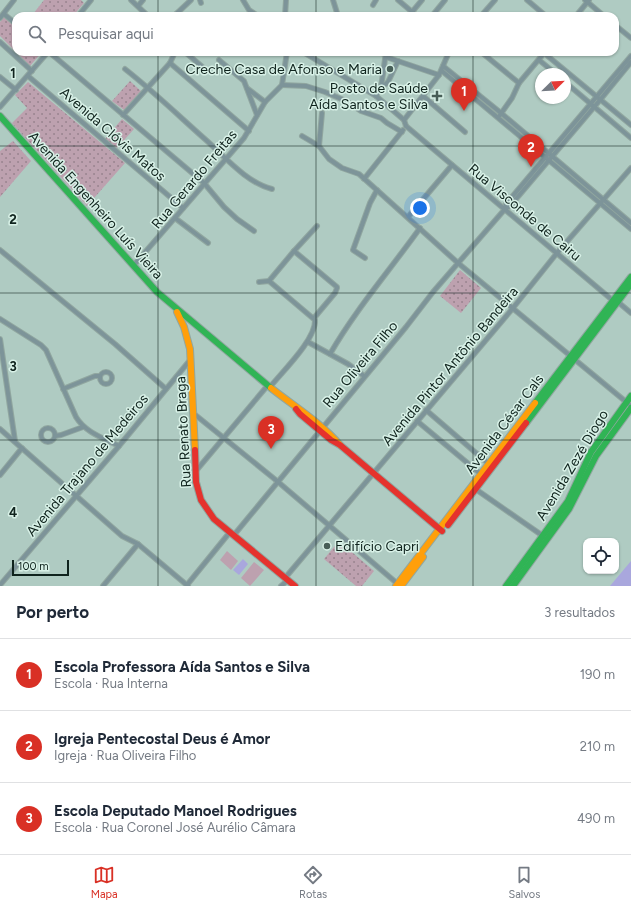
<!DOCTYPE html>
<html lang="pt">
<head>
<meta charset="utf-8">
<style>
  body { margin:0; font-family:Figtree,sans-serif; background:#f6f6f7; color:#1f2937 }
  .controls { position:absolute; right:12px; bottom:12px; display:grid; overflow:hidden; border-radius:8px; box-shadow:0 1px 3px #0004 }
  .controls button { width:36px; height:36px; display:grid; place-items:center; padding:0; border:0; border-bottom:1px solid #e0e1e3; background:#fff; color:#1f2937; font:20px sans-serif }
  .compass { position:absolute; left:535px; top:68px; width:36px; height:36px; border-radius:50%; background:#fff; box-shadow:0 1px 3px #0004; rotate:66deg }
  .scale { position:absolute; left:12px; bottom:10px; width:57px; box-sizing:border-box; padding-left:4px; border:2px solid #0f231d; border-top:0; font-size:11px; line-height:14px; white-space:nowrap; color:#0f231d; -webkit-text-stroke:3px #d8f1e7; paint-order:stroke }
  .you { position:absolute; left:420px; top:208px; width:14px; height:14px; margin:-10px; border:3px solid #fff; border-radius:50%; background:#1a73e8; box-shadow:0 0 0 6px #1a73e833 }
  .badge { display:grid; place-items:center; width:26px; height:26px; border-radius:50%; background:#d93025; color:#fff; font-size:13px; font-weight:700 }
  .pin { position:absolute; translate:-50% -33px; filter:drop-shadow(0 1px 2px #0008) }
  .pin::after { content:''; position:absolute; top:21px; width:14px; height:12px; background:inherit; clip-path:polygon(0 0,100% 0,50% 100%) }
  .list { margin:0; padding:0; list-style:none }
  h2 { display:flex; justify-content:space-between; align-items:center; height:52px; margin:0; padding:0 16px; font-size:17px }
  h2 small { font-size:13px; font-weight:400; color:#747a83 }
  .list li { display:grid; grid-template-columns:26px 1fr auto; gap:12px; align-items:center; box-sizing:border-box; height:72px; padding:0 16px; border-top:1px solid #e0e1e3 }
  .list b { display:block; font-size:15px; white-space:nowrap }
  .list p { margin:0; font-size:13px; white-space:nowrap; color:#747a83 }
  .list em { font-size:13px; font-style:normal; color:#747a83 }
  .icon { flex:none; width:22px; height:22px; fill:none; stroke:currentColor; stroke-width:2; stroke-linecap:round; stroke-linejoin:round }
  .map { position:relative; flex:none; width:631px; height:586px; overflow:hidden }
  .search { position:absolute; background:#fff; box-shadow:0 1px 3px #0004; left:12px; right:12px; top:12px; height:44px; display:flex; align-items:center; gap:10px; box-sizing:border-box; padding:0 14px; border-radius:12px; color:#747a83; font-size:15px }
  .sheet { height:268px; background:#fff }
  nav { display:flex; justify-content:space-around; align-items:center; box-sizing:border-box; height:56px; border-top:1px solid #e0e1e3; background:#fff; font-size:11px; color:#747a83 }
  nav a { display:grid; justify-items:center; gap:2px }
  nav .on { color:#d93025 }
  .map>svg:first-child { display:block }
  .grass { fill:url(#grass-dots) }
  .garden { fill:#bda1af }
  .water { fill:#a9a7dd }
  .lines { fill:none; stroke-linecap:round; stroke-linejoin:round }
  .street-casing { stroke:#91a7a0; stroke-width:6 }
  .fast-casing { stroke:#91a7a0; stroke-width:8 }
  .slow-casing { stroke:#91a7a0; stroke-width:8 }
  .jam-casing { stroke:#91a7a0; stroke-width:8 }
  .street { stroke:#7d9499; stroke-width:4 }
  .fast { stroke:#30b455; stroke-width:6 }
  .slow { stroke:#ff9f0a; stroke-width:6 }
  .jam { stroke:#e5322d; stroke-width:6 }
  .grid { fill:none; stroke:#0f231d; stroke-width:1; stroke-opacity:0.55 }
  .poi-dot { fill:#475e57; stroke:#d8f1e7; stroke-width:1.5 }
  .labels { text-anchor:middle; stroke-width:3; stroke-linejoin:round; paint-order:stroke }
  .poi-label { font-size:14px; fill:#0f231d; stroke:#d8f1e7; text-anchor:end }
  .street-label { font-size:14px; fill:#0f231d; stroke:#d8f1e7 }
  .grid-label { font-size:13px; text-anchor:middle; font-weight:bold; fill:#0f231d; stroke:#d8f1e7; stroke-width:3; stroke-linejoin:round; paint-order:stroke }
</style>
</head>
<body>
<div class="map">
<svg width="631" height="586" viewBox="0 0 631 586">
  <defs>
    <pattern id="grass-dots" width="8" height="8" patternUnits="userSpaceOnUse"><rect width="8" height="8" fill="#bda1af"/><path d="M2 2h.1M6 6h.1" fill="none" stroke="#98838e" stroke-width="1.8" stroke-linecap="round"/></pattern>
  </defs>
  <rect width="100%" height="100%" fill="#afcbc2"/>
  <g class="grass">
    <polygon points="44,0 81,0 84,3 73,16 35,16 33,14"/>
    <polygon points="4,17 16,28 16,52 0,36 0,22"/>
    <polygon points="16,52 42,52 30,66"/>
    <polygon points="130,81 141,91 124,110 112,101"/>
    <polygon points="28,82 125,163 87,206 12,123 27,108 15,95"/>
    <polygon points="122,119 134,129 117,148 105,139"/>
    <polygon points="13,141 31,161 0,197 0,151"/>
    <polygon points="460,270 481,288 461,313 440,296"/>
    <polygon points="339,541 374,571 362,586 356,586 324,559"/>
  </g>
  <g class="garden">
    <polygon points="227,551 238,561 231,570 220,560"/>
    <polygon points="254,562 264,570 250,586 241,578"/>
  </g>
  <g class="water">
    <polygon points="243,559 248,564 239,575 233,570"/>
    <polygon points="631,561 631,586 610,586"/>
  </g>
  <g class="lines">
    <defs>
      <g id="street">
        <polyline points="131,0 148,16"/>
        <polyline points="200,0 201,3"/>
        <polyline points="243,0 249,10 258,16"/>
        <polyline points="333,0 338,16"/>
        <polyline points="398,0 417,16"/>
        <polyline points="527,0 546,16"/>
        <polyline points="585,0 604,16"/>
        <polyline points="373,5 376,0"/>
        <polyline points="138,6 143,0"/>
        <polyline points="412,12 422,0"/>
        <polyline points="4,14 16,24"/>
        <polyline points="78,16 91,0"/>
        <polyline points="174,16 191,0"/>
        <polyline points="285,16 286,0"/>
        <polyline points="432,16 445,0"/>
        <polyline points="481,16 495,0"/>
        <polyline points="576,16 589,0"/>
        <polyline points="0,18 14,0"/>
        <polyline points="615,25 631,38"/>
        <polyline points="0,42 32,71"/>
        <polyline points="49,52 204,183 224,207 237,219 254,231"/>
        <polyline points="185,52 206,70"/>
        <polyline points="303,52 376,96 404,120 406,126"/>
        <polyline points="376,52 386,54"/>
        <polyline points="481,52 519,83"/>
        <polyline points="544,53 631,125"/>
        <polyline points="386,57 439,75"/>
        <polyline points="219,60 244,81 257,115"/>
        <polyline points="539,60 556,74"/>
        <polyline points="170,63 249,131"/>
        <polyline points="443,66 501,113 631,223"/>
        <path d="M125,69C153,91 179,116 206,140C225,157 247,183 272,189"/>
        <polyline points="442,71 631,229"/>
        <polyline points="28,76 183,208"/>
        <polyline points="0,77 16,90"/>
        <polyline points="565,82 631,138"/>
        <polyline points="282,85 306,86 325,92 346,101 361,111 381,118 387,123 402,132"/>
        <polyline points="381,88 386,52"/>
        <polyline points="248,89 265,102"/>
        <polyline points="376,96 381,88 388,82 398,61"/>
        <polyline points="423,96 465,132"/>
        <polyline points="0,107 48,52"/>
        <polyline points="123,115 170,63 175,52"/>
        <polyline points="500,115 512,98 519,83 545,52"/>
        <polyline points="404,120 439,75 449,52"/>
        <polyline points="406,126 611,299 618,302 631,313"/>
        <polyline points="302,136 319,146 329,159 342,168 359,174 458,263 631,406"/>
        <polyline points="319,146 322,113"/>
        <polyline points="364,179 403,130"/>
        <polyline points="505,209 506,204 631,56"/>
        <polyline points="408,217 452,165"/>
        <polyline points="175,218 208,243"/>
        <polyline points="0,250 115,344 166,389"/>
        <polyline points="294,251 337,287 337,288 335,293 314,318"/>
        <polyline points="365,258 353,250 370,203 377,190"/>
        <polyline points="134,265 244,138 265,102 282,85 287,52"/>
        <polyline points="269,281 294,251 317,226"/>
        <path d="M259,282L269,281L315,320C316,339 283,371 270,387"/>
        <path d="M0,319L41,345L46,350L76,417C85,432 103,438 119,446"/>
        <polyline points="0,339 15,441"/>
        <polyline points="308,342 348,364 364,376"/>
        <path d="M330,354C356,309 390,270 420,228"/>
        <circle cx="106" cy="378" r="6"/>
        <polyline points="63,389 95,376 100,376"/>
        <polyline points="426,410 490,465"/>
        <polyline points="193,413 277,481 399,585"/>
        <polyline points="417,421 482,475"/>
        <circle cx="48" cy="435" r="7"/>
        <polyline points="0,429 122,536 138,544 188,586"/>
        <polyline points="55,436 61,435 83,427"/>
        <polyline points="195,472 268,385"/>
        <polyline points="0,475 22,448"/>
        <polyline points="474,488 543,536"/>
        <polyline points="234,535 406,327 433,292 505,209 510,206 600,100 631,62"/>
        <polyline points="285,578 513,308 557,253 631,168"/>
        <polyline points="0,585 119,446 191,359"/>
        <polyline points="187,585 230,532"/>
        <polyline points="103,586 138,544"/>
        <polyline points="281,586 288,580"/>
      </g>
      <g id="fast">
        <polyline points="0,116 157,292 271,388"/>
        <polyline points="535,403 631,277"/>
        <polyline points="526,423 631,284"/>
        <polyline points="506,586 568,501 591,452 631,396"/>
        <polyline points="513,586 569,509 596,456 631,408"/>
      </g>
      <g id="slow">
        <polyline points="177,312 184,327 190,349 195,450"/>
        <path d="M271,388C295,407 320,422 340,445"/>
        <polyline points="396,586 535,403"/>
        <polyline points="401,586 423,557"/>
      </g>
      <g id="jam">
        <polyline points="296,409 300,414 331,440 340,445 442,531"/>
        <polyline points="195,450 196,482 201,500 214,519 295,586"/>
        <polyline points="448,525 526,423"/>
      </g>
    </defs>
    <use href="#street" class="street-casing"/>
    <use href="#fast" class="fast-casing"/>
    <use href="#slow" class="slow-casing"/>
    <use href="#jam" class="jam-casing"/>
    <use href="#street" class="street"/>
    <use href="#fast" class="fast"/>
    <use href="#slow" class="slow"/>
    <use href="#jam" class="jam"/>
  </g>
  <path class="grid" d="M158,0V16M316,0V16M473,0V16M158,52V586M316,52V586M473,52V586M0,146H631M0,293H631M0,440H631"/>
  <g class="poi-dot">
    <circle cx="390" cy="69" r="4"/>
    <path d="M435 90h4v4h4v4h-4v4h-4v-4h-4v-4h4z"/>
    <circle cx="327" cy="546" r="4"/>
  </g>
  <g class="labels">
    <g class="poi-label">
      <text x="382" y="74">Creche Casa de Afonso e Maria</text>
      <text x="428" y="93">Posto de Saúde<tspan x="428" dy="16">Aída Santos e Silva</tspan></text>
      <text x="335" y="551" text-anchor="start">Edifício Capri</text>
    </g>
    <g class="street-label">
      <text transform="translate(113 134) rotate(41)" y="5">Avenida Clóvis Matos</text>
      <text transform="translate(194 179) rotate(-50)" y="5">Rua Gerardo Freitas</text>
      <text transform="translate(96 205) rotate(48)" y="5">Avenida Engenheiro Luís Vieira</text>
      <text transform="translate(525 212) rotate(40)" y="5">Rua Visconde de Cairu</text>
      <text transform="translate(360 364) rotate(-50)" y="5">Rua Oliveira Filho</text>
      <text transform="translate(450 366) rotate(-50)" y="5">Avenida Pintor Antônio Bandeira</text>
      <text transform="translate(504 424) rotate(-53)" y="5">Avenida César Cals</text>
      <text transform="translate(183 432) rotate(-93)" y="5">Rua Renato Braga</text>
      <text transform="translate(87 465) rotate(-50)" y="5">Avenida Trajano de Medeiros</text>
      <text transform="translate(572 465) rotate(-59)" y="5">Avenida Zezé Diogo</text>
    </g>
  </g>
  <g class="grid-label">
    <text x="13" y="78">1</text>
    <text x="13" y="224">2</text>
    <text x="13" y="371">3</text>
    <text x="13" y="517">4</text>
  </g>
</svg>
<div class="controls">
<button><svg class="icon" aria-label="locate" viewBox="0 0 24 24"><circle cx="12" cy="12" r="6"/><path d="M12 2v4M12 18v4M2 12h4M18 12h4"/></svg></button>
</div>
<svg class="compass" viewBox="-18 -18 36 36"><path d="M0-13l5 13h-10z" fill="#e53935"/><path d="M0 13l5-13h-10z" fill="#747a83"/></svg>
<div class="scale">100 m</div>
<div class="you"></div>
<div class="pin badge" style="left:464px;top:111px">1</div>
<div class="pin badge" style="left:531px;top:167px">2</div>
<div class="pin badge" style="left:271px;top:449px">3</div>
<div class="search"><svg class="icon" aria-label="search" viewBox="0 0 24 24"><circle cx="10" cy="10" r="6"/><path d="M15 15l6 6"/></svg>Pesquisar aqui</div>
</div>
<section class="sheet">
<h2>Por perto<small>3 resultados</small></h2>
<ul class="list">
<li><span class="badge">1</span><div><b>Escola Professora Aída Santos e Silva</b><p>Escola · Rua Interna</p></div><em>190 m</em></li>
<li><span class="badge">2</span><div><b>Igreja Pentecostal Deus é Amor</b><p>Igreja · Rua Oliveira Filho</p></div><em>210 m</em></li>
<li><span class="badge">3</span><div><b>Escola Deputado Manoel Rodrigues</b><p>Escola · Rua Coronel José Aurélio Câmara</p></div><em>490 m</em></li>
</ul>
</section>
<nav>
<a class="on"><svg class="icon" aria-label="map" viewBox="0 0 24 24"><path d="M3 6l6-2 6 2 6-2v14l-6 2-6-2-6 2zM9 4v14M15 6v14"/></svg>Mapa</a>
<a><svg class="icon" aria-label="directions" viewBox="0 0 24 24"><path d="M12 3l9 9-9 9-9-9zM9 14v-3h6M13 9l2 2-2 2"/></svg>Rotas</a>
<a><svg class="icon" aria-label="saved" viewBox="0 0 24 24"><path d="M7 4h10v16l-5-4-5 4z"/></svg>Salvos</a>
</nav>
</body>
</html>
